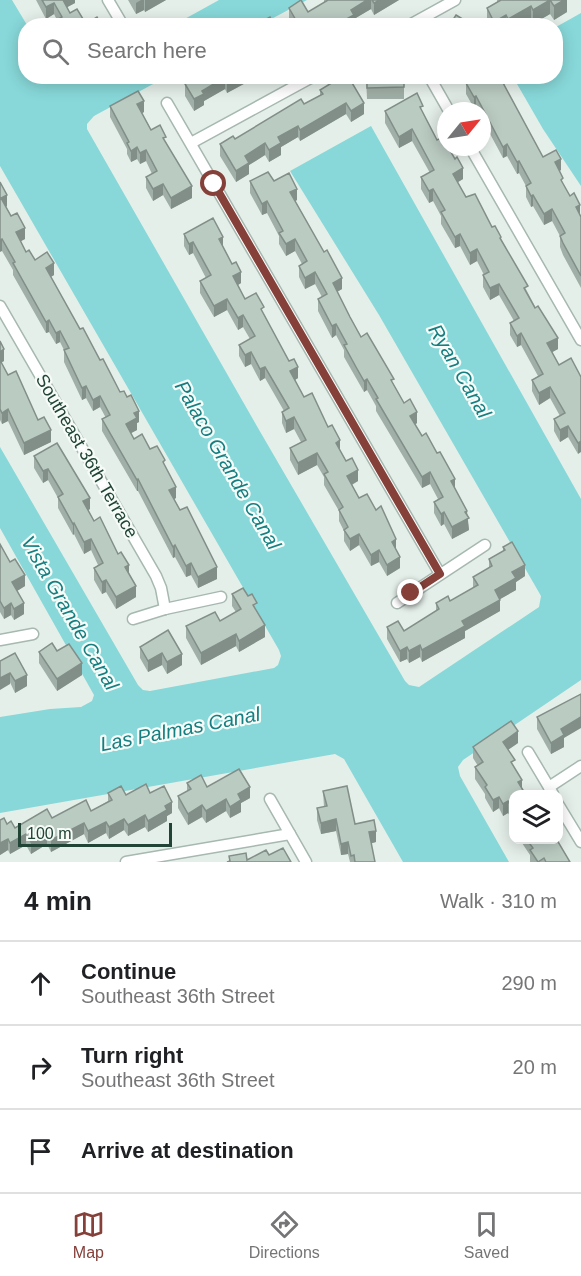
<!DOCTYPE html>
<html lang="en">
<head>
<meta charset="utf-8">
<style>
  body { margin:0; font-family:Arial,sans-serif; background:#f6f6f6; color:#202124 }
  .controls { position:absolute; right:18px; bottom:18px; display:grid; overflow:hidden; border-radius:12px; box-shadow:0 3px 15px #0003 }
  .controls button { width:54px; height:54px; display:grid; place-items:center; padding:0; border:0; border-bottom:2px solid #e0e0e0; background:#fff; color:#202124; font:30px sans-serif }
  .compass { position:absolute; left:437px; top:102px; width:54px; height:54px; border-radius:50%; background:#fff; box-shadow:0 3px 15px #0003; rotate:60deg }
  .scale { position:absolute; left:18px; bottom:15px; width:154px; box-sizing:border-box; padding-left:6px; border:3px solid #214436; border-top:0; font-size:16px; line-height:21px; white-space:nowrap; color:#214436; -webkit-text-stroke:4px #f6fbf8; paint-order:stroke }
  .stop { position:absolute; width:18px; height:18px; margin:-14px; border:4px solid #844039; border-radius:50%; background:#fff }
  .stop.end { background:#844039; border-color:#fff; box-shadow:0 2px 6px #0008 }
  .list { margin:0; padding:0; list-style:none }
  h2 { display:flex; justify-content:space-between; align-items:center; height:78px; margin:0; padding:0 24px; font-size:26px }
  h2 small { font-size:20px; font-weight:400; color:#757577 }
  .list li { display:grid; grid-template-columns:39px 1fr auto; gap:18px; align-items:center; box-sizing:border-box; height:84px; padding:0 24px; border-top:2px solid #e0e0e0 }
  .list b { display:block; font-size:22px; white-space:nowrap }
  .list p { margin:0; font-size:20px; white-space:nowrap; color:#757577 }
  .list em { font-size:20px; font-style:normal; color:#757577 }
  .icon { flex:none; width:33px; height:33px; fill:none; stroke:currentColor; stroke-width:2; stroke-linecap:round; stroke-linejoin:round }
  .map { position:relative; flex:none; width:581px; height:862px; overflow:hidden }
  .search { position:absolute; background:#fff; box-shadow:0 3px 15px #0003; left:18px; right:18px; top:18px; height:66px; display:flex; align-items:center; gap:15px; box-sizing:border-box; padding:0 21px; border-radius:24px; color:#757577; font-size:22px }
  .sheet { height:330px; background:#fff }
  nav { display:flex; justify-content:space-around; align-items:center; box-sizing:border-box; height:84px; border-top:2px solid #e0e0e0; background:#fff; font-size:16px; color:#757577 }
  nav a { display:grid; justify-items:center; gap:3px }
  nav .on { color:#844039 }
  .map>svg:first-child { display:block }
  .water { fill:#88d8d9 }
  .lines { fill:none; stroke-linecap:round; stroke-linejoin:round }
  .minor-casing { stroke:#a6b8b0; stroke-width:13 }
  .minor { stroke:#fff; stroke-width:10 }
  .wall { fill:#a0afa7 }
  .shaded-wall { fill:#828e88 }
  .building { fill:#bacbc2; stroke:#828e88; stroke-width:1.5 }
  .route { stroke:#844039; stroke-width:8 }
  .labels { text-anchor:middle; stroke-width:4.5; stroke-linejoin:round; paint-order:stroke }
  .street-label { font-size:18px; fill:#214436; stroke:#f6fbf8 }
  .water-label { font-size:20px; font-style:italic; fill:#147e81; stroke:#f6fbf8 }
</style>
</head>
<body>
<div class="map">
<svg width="581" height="862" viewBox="0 0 581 862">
  <rect width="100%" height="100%" fill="#e5efe9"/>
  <g class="water">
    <polygon points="0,0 12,0 27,25 26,76 56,77 63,81 77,76 166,77 94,116 87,124 87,129 258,428 405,681 409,685 419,687 539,607 541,596 379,315 290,171 371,126 581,499 581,680 463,760 458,767 460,776 509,862 403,862 344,759 335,754 0,813 0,717 50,709 81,707 92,701 94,695 0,528 0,447 138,685 143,690 150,691 274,668 278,665 281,656 279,650 0,166"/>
    <polygon points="219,0 307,0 260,25 172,26"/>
    <polygon points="581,13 581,186 543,129 513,77 556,76 556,27"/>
  </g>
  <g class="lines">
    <defs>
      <g id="minor">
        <polyline points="108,0 121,22"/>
        <polyline points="408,26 455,0"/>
        <polyline points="429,76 449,111"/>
        <polyline points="167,103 440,574"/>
        <polyline points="191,143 314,76"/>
        <polyline points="470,147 581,340"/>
        <polyline points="0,306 156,576 161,588 165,609"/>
        <polyline points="397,603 485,545"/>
        <polyline points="133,619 165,609 221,597"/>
        <polyline points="0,640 33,634"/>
        <polyline points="528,752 553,794"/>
        <polyline points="549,787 581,766"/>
        <polyline points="270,799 306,862"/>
        <polyline points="558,804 581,842"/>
        <polyline points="126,862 290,834"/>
      </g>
    </defs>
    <use href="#minor" class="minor-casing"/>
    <use href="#minor" class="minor"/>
  </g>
  <g class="wall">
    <polygon points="36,0 75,0 75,3 67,7 70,13 86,24 102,26 57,26 57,20 54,14 46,19"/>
    <polygon points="128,0 166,0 145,12 144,10 136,14"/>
    <polygon points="324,0 399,0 374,15 371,9 354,19 354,26 291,26 292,25 289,19 289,8 308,12 324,3"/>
    <polygon points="497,0 567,0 567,12 554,20 550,14 533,24 531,20 521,26 488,26 487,22 487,8 497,2"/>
    <polygon points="196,76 253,76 253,79 227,93 225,89 204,101 204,105 194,111 185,96 185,84 196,78"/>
    <polygon points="343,76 364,114 351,122 346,114 300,141 298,137 281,147 281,155 269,162 265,155 249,165 249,174 236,182 220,156 220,144 235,139 304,104 320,95 320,90"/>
    <polygon points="366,76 404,76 404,99 367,99"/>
    <polygon points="465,76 503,76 505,87 543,157 561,170 559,171 563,184 581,217 581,288 563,255 560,247 560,236 552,221 544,225 533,206 531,207 526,197 526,186 519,173 517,174 507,156 503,158 482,119 482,111 478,111 476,107 474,108 466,94 466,83 468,82"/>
    <polygon points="110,106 144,112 142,113 151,130 166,142 192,198 171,209 163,195 153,201 146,188 146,177 152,174 146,161 140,164 137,159 131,162 127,154 127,149 110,117"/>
    <polygon points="385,111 423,114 437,140 463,179 458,182 466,197 492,227 501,241 528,293 558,349 552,352 559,365 581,377 578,454 568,437 560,442 554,431 554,419 560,416 550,398 539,405 532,391 532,380 538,376 521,345 517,347 510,335 510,323 514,321 499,295 490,300 483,287 483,275 484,275 477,261 470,265 460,246 455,248 441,224 441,216 433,201 429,203 421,189 421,177 430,173 412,141 399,148 385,123"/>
    <polygon points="250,181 274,181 297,200 295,201 342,289 337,292 350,317 361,337 394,385 404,403 417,423 415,425 455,488 467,516 469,530 452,539 444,524 441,526 434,513 434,502 438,499 430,484 422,488 376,411 376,406 367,390 364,392 344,357 344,350 336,335 332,338 318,311 318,299 322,297 315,284 305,289 299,277 299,266 302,264 295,251 286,256 279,244 279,236 267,213 262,215 250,193"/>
    <polygon points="0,182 7,206 6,207 25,239 20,241 26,252 54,275 50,277 80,329 139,422 137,423 137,430 130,433 134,439 150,449 165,467 176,498 174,499 217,579 198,588 191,575 186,577 175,557 173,558 138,491 137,491 102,431 102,419 106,418 100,407 93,411 86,398 82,400 64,362 64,350 60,342 56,344 49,332 46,333 13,275 13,270 2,251"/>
    <polygon points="184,234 223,247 241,283 238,285 245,299 264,316 298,378 295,380 304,397 328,427 346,461 358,481 352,485 359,498 396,549 400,568 387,576 379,562 371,566 359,545 350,551 344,541 344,531 339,521 339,511 324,485 324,477 317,465 298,475 290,460 290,448 301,442 294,429 286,433 282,423 282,412 284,411 265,378 260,381 251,364 245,367 239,356 239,345 250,339 243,327 238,330 227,310 214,317 200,293 200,281 206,278 193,253 189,255 184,246"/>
    <polygon points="0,341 4,361 1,363 8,375 38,420 51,442 24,455 8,421 2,424 0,420"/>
    <polygon points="34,456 90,509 88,510 94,521 129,573 136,597 116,609 106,592 102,594 94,580 94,568 98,565 91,550 84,554 74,534 73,535 58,508 58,498 48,480 43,483 34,468"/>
    <polygon points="0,544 10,562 25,586 17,591 24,614 14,620 11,615 4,619 0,612"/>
    <polygon points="503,547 525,576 516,582 516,590 500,599 500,611 465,631 465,638 422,662 420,657 409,663 407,659 400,662 387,639 387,627 404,631 436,611 436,603 450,601 473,588 473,577 489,568 489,559 503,551"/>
    <polygon points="232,594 257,611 265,637 239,652 236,646 201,665 186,638 186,626 220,621 236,612 232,606"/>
    <polygon points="168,630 182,665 167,674 162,665 148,672 140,658 140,647"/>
    <polygon points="57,651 82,675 57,691 39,663 39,652"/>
    <polygon points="0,661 27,686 15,693"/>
    <polygon points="537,717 564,738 564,747 551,754 537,729"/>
    <polygon points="518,743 508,750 513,795 513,830 513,820 508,813 503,816 499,808 493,812 485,798 485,794 475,779 475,767 478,766 473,758 473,747"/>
    <polygon points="187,783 207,787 250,798 241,803 241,812 230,818 226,811 206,823 202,817 188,825 178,808 178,796 187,791"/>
    <polygon points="323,791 355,824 376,842 371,843 375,862 350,862 348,854 341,855 336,831 321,834 317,820 317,808 324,807"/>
    <polygon points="108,793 126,795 150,793 172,813 167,816 167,821 148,832 145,827 128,836 124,830 109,839 106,833 88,843 84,834 51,852 47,844 31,854 26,845 10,854 8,850 0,855 0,820 15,828 52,818 91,811 108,801"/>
    <polygon points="520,840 557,840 570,862 530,862 530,855"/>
  </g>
  <g class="shaded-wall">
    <polygon points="62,0 75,0 75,3 62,10"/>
    <polygon points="141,0 144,0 144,10 136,14 136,3"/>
    <polygon points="145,0 166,0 145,12"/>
    <polygon points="367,0 371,0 371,9 354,19 354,26 341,26 341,22 351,10"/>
    <polygon points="380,0 399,0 374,15 374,3"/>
    <polygon points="550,0 550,14 533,24 533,10"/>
    <polygon points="564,0 567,0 567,12 554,20 554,6"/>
    <polygon points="54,3 54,14 46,19 46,7"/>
    <polygon points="531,6 531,20 521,26 508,26 508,19"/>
    <polygon points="506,15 506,26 494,26 494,22"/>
    <polygon points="339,19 339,26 327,26"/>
    <polygon points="237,76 253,76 253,79 227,93 227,82"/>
    <polygon points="225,77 225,89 204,101 204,105 194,111 194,99 202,91"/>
    <polygon points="476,96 476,107 474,108 474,97"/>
    <polygon points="144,101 144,112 137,116 137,104"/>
    <polygon points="346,103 346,114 300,141 300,130"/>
    <polygon points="364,103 364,114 351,122 351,111"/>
    <polygon points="298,126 298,137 281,147 281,155 269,162 269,150 278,137"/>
    <polygon points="412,129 412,141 399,148 399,137"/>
    <polygon points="265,143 265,155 249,165 249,174 236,182 236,171 245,156"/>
    <polygon points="507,144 507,156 503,158 503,147"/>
    <polygon points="137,147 137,159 131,162 131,151"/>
    <polygon points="146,150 146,161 140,164 140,153"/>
    <polygon points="561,159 561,170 555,174 555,162"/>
    <polygon points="519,161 519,173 517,174 517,162"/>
    <polygon points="463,168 463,179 453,185 453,174"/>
    <polygon points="163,184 163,195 153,201 153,189"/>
    <polygon points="192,186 192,198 171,209 171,198"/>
    <polygon points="297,189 297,200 290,204 290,192"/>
    <polygon points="433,189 433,201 429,203 429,191"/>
    <polygon points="7,195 7,206 1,209 1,198"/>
    <polygon points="533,195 533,206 531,207 531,196"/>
    <polygon points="267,201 267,213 262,215 262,204"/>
    <polygon points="580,205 580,217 576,207"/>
    <polygon points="552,209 552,221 544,225 544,214"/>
    <polygon points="25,228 25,239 16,244 16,232"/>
    <polygon points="460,234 460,246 455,248 455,237"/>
    <polygon points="223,237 223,248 219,239"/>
    <polygon points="2,239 2,251 0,252 0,240"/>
    <polygon points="295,239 295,251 286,256 286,244"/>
    <polygon points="193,242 193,253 189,255 189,244"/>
    <polygon points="477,249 477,261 470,265 470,253"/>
    <polygon points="54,263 54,275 46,280 46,268"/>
    <polygon points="241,272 241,283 233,288 233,276"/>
    <polygon points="315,272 315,284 305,289 305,278"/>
    <polygon points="342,278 342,289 333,294 333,283"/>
    <polygon points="499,284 499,295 490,300 490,288"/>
    <polygon points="227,299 227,310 214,317 214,306"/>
    <polygon points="243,315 243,327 238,330 238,318"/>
    <polygon points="49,320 49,332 46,333 46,322"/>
    <polygon points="336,324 336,335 332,338 332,326"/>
    <polygon points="60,331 60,342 56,344 56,333"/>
    <polygon points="521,333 521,345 517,347 517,336"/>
    <polygon points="558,338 558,349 547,355 547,343"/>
    <polygon points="4,349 4,361 0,363 0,352"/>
    <polygon points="251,352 251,364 245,367 245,355"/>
    <polygon points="265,367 265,378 260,381 260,369"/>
    <polygon points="298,367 298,378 290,383 290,371"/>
    <polygon points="367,379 367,390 364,392 364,381"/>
    <polygon points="86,386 86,398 82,400 82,388"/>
    <polygon points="550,387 550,398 539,405 539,393"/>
    <polygon points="100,396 100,407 93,411 93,400"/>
    <polygon points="8,409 8,421 2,424 2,413"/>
    <polygon points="139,411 139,422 137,423 137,430 126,436 126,424 134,413"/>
    <polygon points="417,412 417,423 410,427 410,416"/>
    <polygon points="294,417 294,429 286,433 286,421"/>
    <polygon points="568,426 568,437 560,442 560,430"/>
    <polygon points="51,430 51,442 24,455 24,443"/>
    <polygon points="340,440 340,452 336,443"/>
    <polygon points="581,441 581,452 578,454 578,443"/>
    <polygon points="317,453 317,465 298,475 298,463"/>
    <polygon points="48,469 48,480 43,483 43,471"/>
    <polygon points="358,470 358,481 347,487 347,476"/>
    <polygon points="430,472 430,484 422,488 422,477"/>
    <polygon points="138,479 138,491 137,491 137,480"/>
    <polygon points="455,479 455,490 451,481"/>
    <polygon points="176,487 176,498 169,502 169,490"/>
    <polygon points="90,498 90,509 83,513 83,501"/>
    <polygon points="467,511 469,530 452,539 452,527"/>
    <polygon points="444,512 444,524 441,526 441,514"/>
    <polygon points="74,523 74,534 73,535 73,524"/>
    <polygon points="359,534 359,545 350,551 350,539"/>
    <polygon points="91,539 91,550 84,554 84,542"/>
    <polygon points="396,539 396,551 392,542"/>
    <polygon points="175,545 175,557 173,558 173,547"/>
    <polygon points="379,550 379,562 371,566 371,555"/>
    <polygon points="400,557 400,568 387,576 387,565"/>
    <polygon points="191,563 191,575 186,577 186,566"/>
    <polygon points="129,565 129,576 125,567"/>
    <polygon points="525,565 525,576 516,582 516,590 495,602 495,590 512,572"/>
    <polygon points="217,567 217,579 198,588 198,577"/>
    <polygon points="25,575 25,586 12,594 12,582"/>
    <polygon points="106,580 106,592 102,594 102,582"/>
    <polygon points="136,586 136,597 116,609 116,597"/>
    <polygon points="500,600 500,611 465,631 465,638 422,662 422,650 462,621"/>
    <polygon points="11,603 11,615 4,619 4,608"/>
    <polygon points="24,603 24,614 14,620 14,609"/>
    <polygon points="265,625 265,637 239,652 239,641"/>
    <polygon points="236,634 236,646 201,665 201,653"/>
    <polygon points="420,645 420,657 409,663 409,651"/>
    <polygon points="407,647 407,659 400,662 400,651"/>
    <polygon points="162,653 162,665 148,672 148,661"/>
    <polygon points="182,654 182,665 167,674 167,662"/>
    <polygon points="82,663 82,675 57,691 57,679"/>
    <polygon points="10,673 10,684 0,690 0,678"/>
    <polygon points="27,675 27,686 15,693 15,681"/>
    <polygon points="581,717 581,728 564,738 564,747 551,754 551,743 561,729"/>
    <polygon points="518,731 518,743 503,753 503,742"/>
    <polygon points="522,780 522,791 518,782"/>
    <polygon points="250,787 250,798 241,803 241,812 230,818 230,807 238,794"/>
    <polygon points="499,797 499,808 493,812 493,800"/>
    <polygon points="226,799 226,811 206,823 206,811"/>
    <polygon points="508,801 508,813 503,816 503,804"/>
    <polygon points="172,802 172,813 167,816 167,821 148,832 148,821 165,806"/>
    <polygon points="202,805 202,817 188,825 188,814"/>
    <polygon points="145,815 145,827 128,836 128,825"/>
    <polygon points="124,819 124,830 109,839 109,827"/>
    <polygon points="336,819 336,831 321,834 321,823"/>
    <polygon points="106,822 106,833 88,843 88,831"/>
    <polygon points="84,823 84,834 51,852 51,840"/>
    <polygon points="376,831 376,842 369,844 369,832"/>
    <polygon points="47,833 47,844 31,854 31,842"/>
    <polygon points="26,834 26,845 10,854 10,843"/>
    <polygon points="8,839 8,850 0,855 0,843"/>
    <polygon points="348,842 348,854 341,855 341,844"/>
  </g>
  <g class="building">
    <polygon points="42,0 63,0 70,13 77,9 86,24 97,17 102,26 60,26 57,20 62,17 54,3 46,7"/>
    <polygon points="301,0 308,12 328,0 367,0 351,10 354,15 341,22 339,19 327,26 291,26 297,22 289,8"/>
    <polygon points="372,0 380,0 374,3"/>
    <polygon points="501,0 550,0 533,10 531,6 508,19 506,15 494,22 487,8"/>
    <polygon points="550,0 564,0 554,6"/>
    <polygon points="456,15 474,26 449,26"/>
    <polygon points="270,17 274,26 258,26 257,24"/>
    <polygon points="198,76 237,76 227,82 225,77 202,91 204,94 194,99 185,84"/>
    <polygon points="343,76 348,76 364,103 351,111 346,103 300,130 298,126 278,137 281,143 269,150 265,143 245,156 249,163 236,171 220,144 233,136 235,139 301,99 304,104 323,94 320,90"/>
    <polygon points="367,76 404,76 404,87 367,88"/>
    <polygon points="472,76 503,76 505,80 502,81 543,157 556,150 561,159 555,162 563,178 561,180 570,196 574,193 580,205 576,207 581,217 581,276 563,243 560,236 565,233 552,209 544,214 533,195 531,196 526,186 531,183 519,161 517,162 507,144 503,147 476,96 474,97 466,83 473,79"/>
    <polygon points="138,91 144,101 137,104 151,130 160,125 166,137 163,138 192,186 171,198 163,184 153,189 146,177 157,171 146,150 140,153 137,147 131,151 127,143 129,142 110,106"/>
    <polygon points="417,93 423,106 420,107 437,140 443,137 446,143 446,147 448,147 455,159 457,157 463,168 453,174 466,197 475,194 492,227 495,226 501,237 500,238 528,286 524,288 535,308 538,306 558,338 547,343 559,365 571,358 581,377 581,441 578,443 568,426 560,430 554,419 565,413 550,387 539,393 532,380 543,374 521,333 517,336 510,323 519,318 499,284 490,288 483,275 489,272 477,249 470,253 460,234 455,237 441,212 445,210 433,189 429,191 421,177 434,170 412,129 399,137 385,111"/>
    <polygon points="268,172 274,181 289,173 297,189 290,192 324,252 327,250 342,278 333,283 350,317 361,337 367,333 394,379 391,380 404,403 410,399 417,412 410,416 422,436 426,433 437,453 440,452 455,479 451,481 467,511 465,512 469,518 452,527 444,512 441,514 434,502 443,497 430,472 422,477 376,399 378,398 367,379 364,381 356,367 344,345 347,344 336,324 332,326 318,299 327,294 315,272 305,278 299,266 307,261 295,239 286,244 279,233 283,231 267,201 262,204 250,181"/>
    <polygon points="0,182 7,195 1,198 11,216 17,213 25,228 16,232 26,252 29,250 35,260 47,252 54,263 46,268 80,329 83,328 100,360 103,359 120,392 124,391 127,397 131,395 139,411 134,413 137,418 126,424 134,439 142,434 150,449 157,446 165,460 163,462 176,487 169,490 180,510 187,507 217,567 198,577 191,563 186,566 175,545 173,547 138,479 137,480 102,419 110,415 100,396 93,400 86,386 82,388 64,350 69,348 60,331 56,333 49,320 46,322 13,263 15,262 2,239 0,240"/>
    <polygon points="213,218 223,237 219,239 232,264 236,262 241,272 233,276 245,299 256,293 264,307 261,309 289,361 294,359 298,367 290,371 304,397 312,393 328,427 332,425 340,440 336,443 346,461 352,458 358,470 347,476 359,498 367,494 376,510 381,506 396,539 392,542 400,557 387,565 379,550 371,555 359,534 350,539 344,530 348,527 339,510 343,507 324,474 328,472 317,453 298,463 290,448 306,440 294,417 286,421 282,412 289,408 265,367 260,369 251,352 245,355 239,345 255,336 243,315 238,318 227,299 214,306 200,281 211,275 193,242 189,244 184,234"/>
    <polygon points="0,341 4,349 0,352"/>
    <polygon points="0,360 8,375 16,371 38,420 44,417 51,430 24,443 8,409 2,413 0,409"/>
    <polygon points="57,443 90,498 83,501 94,521 100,517 118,554 121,552 129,565 125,567 136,586 116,597 106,580 102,582 94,568 103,563 91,539 84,542 74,523 73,524 58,497 63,494 48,469 43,471 34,456"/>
    <polygon points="512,542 525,565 512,572 516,578 495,590 500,600 462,621 465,626 422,650 420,645 409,651 407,647 400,651 387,627 398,621 404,631 439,609 436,603 448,596 450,601 478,585 473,577 492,566 489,559 505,550 503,547"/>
    <polygon points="0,544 10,562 15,559 25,575 12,582 24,603 14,609 11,603 4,608 0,601"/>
    <polygon points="243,588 248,596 252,594 257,603 253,605 265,625 239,641 236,634 201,653 186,626 215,612 220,621 241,609 232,594"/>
    <polygon points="168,630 182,654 167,662 162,653 148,661 140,647"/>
    <polygon points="52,643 57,651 69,644 82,663 57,679 39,652"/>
    <polygon points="15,653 27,675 15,681 10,673 0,678 0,661"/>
    <polygon points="581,694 581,717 561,729 564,735 551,743 537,717"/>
    <polygon points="511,721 518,731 503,742 515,760 511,762 522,780 518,782 526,795 513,795 513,810 508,801 503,804 499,797 493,800 485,787 487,785 475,767 483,762 473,747"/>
    <polygon points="239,769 250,787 238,794 241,800 230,807 226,799 206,811 202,805 188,814 178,796 191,789 187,783 201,775 207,787"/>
    <polygon points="146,784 150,793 164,786 172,802 165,806 167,810 148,821 145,815 128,825 124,819 109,827 106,822 88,831 84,823 51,840 47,833 31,842 26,834 10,843 8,839 0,843 0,820 4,818 7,824 11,821 15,828 47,809 52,818 86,800 91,811 112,800 108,793 121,786 126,795"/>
    <polygon points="347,786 355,824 374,820 376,831 369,832 375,862 355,862 354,855 351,856 348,842 341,844 336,819 321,823 317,808 327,806 323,791"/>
    <polygon points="527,840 557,840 570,862 546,862 544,858 538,862 530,850 533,848"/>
    <polygon points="283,848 291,862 227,862 230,861 229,856 246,853 247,860 266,850 269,855"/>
  </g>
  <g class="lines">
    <polyline class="route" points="214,184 440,574 411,593"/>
  </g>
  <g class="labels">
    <g class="street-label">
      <text transform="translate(87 456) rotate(60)" y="6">Southeast 36th Terrace</text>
    </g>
    <g class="water-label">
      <text transform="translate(460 371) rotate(60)" y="7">Ryan Canal</text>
      <text transform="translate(228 465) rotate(60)" y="7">Palaco Grande Canal</text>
      <text transform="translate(70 613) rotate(60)" y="7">Vista Grande Canal</text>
      <text transform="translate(180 729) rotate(-11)" y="7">Las Palmas Canal</text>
    </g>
  </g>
</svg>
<div class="controls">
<button><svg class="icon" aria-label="layers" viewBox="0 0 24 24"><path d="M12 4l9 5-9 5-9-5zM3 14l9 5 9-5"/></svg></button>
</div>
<svg class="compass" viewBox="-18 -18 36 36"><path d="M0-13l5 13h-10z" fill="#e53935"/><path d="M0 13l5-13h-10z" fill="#757577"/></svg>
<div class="scale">100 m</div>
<div class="stop" style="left:214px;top:184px"></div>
<div class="stop end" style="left:411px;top:593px"></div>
<div class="search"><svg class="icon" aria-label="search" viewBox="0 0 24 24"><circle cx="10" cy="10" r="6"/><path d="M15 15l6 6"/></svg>Search here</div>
</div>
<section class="sheet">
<h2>4 min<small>Walk · 310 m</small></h2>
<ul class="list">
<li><svg class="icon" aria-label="ahead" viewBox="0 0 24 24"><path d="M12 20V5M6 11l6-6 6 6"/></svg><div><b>Continue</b><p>Southeast 36th Street</p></div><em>290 m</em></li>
<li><svg class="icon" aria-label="right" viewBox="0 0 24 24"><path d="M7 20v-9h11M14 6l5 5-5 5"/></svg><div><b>Turn right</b><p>Southeast 36th Street</p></div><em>20 m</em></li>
<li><svg class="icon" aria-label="arrive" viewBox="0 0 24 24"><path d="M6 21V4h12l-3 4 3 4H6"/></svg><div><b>Arrive at destination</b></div></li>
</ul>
</section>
<nav>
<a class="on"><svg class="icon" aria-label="map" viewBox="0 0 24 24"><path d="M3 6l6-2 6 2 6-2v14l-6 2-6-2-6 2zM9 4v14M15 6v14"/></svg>Map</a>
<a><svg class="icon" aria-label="directions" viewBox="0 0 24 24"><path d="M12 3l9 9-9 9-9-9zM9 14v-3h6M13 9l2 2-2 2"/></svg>Directions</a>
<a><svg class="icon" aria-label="saved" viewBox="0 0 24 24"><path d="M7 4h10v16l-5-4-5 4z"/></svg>Saved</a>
</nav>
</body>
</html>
